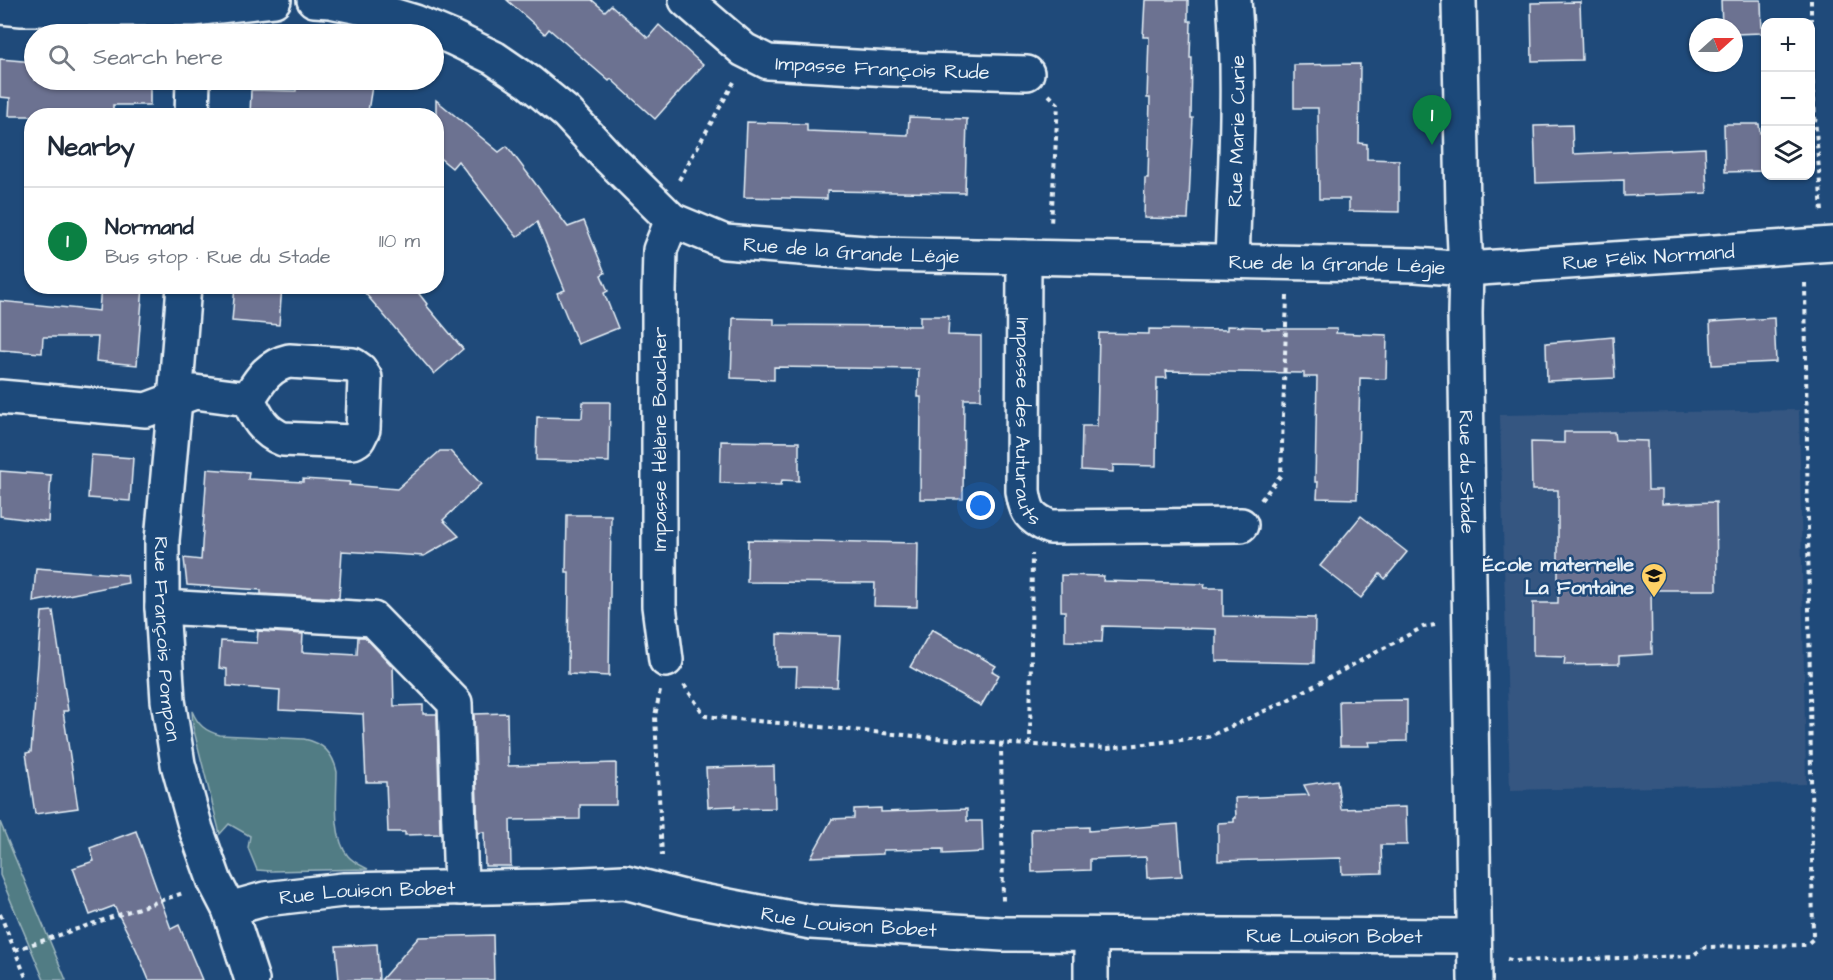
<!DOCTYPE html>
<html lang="en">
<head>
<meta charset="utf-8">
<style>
  body { margin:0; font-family:"Architects Daughter",sans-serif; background:#f6f6f7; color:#1f2937 }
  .controls { position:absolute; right:18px; top:18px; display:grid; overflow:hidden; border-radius:12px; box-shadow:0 2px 4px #0004 }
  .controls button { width:54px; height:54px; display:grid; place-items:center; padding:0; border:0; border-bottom:2px solid #e0e1e3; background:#fff; color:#1f2937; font:30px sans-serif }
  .compass { position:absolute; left:1689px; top:18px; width:54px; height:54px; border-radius:50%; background:#fff; box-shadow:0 2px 4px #0004; rotate:69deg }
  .you { position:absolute; left:981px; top:506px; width:21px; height:21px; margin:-15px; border:4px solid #fff; border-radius:50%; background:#1a73e8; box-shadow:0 0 0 9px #1a73e833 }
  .badge { display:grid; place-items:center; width:39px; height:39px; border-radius:50%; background:#0b8043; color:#fff; font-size:20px; font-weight:700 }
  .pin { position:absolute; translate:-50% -50px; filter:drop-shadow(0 2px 3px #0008) }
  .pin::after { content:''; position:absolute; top:32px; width:21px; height:18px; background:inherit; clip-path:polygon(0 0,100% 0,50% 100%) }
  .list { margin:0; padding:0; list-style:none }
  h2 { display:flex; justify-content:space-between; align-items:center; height:78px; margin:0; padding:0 24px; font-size:26px }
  h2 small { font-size:20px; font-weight:400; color:#747a83 }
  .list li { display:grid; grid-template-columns:39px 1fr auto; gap:18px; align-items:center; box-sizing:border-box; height:108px; padding:0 24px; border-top:2px solid #e0e1e3 }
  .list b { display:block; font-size:22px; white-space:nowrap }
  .list p { margin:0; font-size:20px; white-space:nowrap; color:#747a83 }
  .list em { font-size:20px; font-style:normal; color:#747a83 }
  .icon { flex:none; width:33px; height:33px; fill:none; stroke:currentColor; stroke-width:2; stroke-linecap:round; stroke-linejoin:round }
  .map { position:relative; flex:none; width:1833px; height:980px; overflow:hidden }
  .search { position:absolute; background:#fff; box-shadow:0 2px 4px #0004; left:24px; top:24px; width:420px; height:66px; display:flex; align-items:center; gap:15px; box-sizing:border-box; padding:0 21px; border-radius:33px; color:#747a83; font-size:22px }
  .panel { position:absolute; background:#fff; box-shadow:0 2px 4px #0004; left:24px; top:108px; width:420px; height:186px; border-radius:24px }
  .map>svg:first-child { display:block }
  .built { fill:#365681 }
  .green { fill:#517c84; stroke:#9cb6be; stroke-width:1.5 }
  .building { fill:#6c7291; stroke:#e8f1f8; stroke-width:1.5 }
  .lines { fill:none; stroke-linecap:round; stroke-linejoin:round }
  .street-casing { stroke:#e8f1f8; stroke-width:38 }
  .path { stroke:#e8f1f8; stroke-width:4; stroke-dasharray:4.5 4.5; stroke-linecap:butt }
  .street { stroke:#1f4a7a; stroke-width:33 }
  .labels { text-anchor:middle; stroke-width:5; stroke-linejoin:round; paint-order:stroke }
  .street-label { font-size:20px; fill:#e8f1f8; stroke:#1f4a7a }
  .poi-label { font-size:20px; font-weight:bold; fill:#e8f1f8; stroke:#1f4a7a; text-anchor:end }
</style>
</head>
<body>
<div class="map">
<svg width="1833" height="980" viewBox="0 0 1833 980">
  <rect width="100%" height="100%" fill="#1f4a7a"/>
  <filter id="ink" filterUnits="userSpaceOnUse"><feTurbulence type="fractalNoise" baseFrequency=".0167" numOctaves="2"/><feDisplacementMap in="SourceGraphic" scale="12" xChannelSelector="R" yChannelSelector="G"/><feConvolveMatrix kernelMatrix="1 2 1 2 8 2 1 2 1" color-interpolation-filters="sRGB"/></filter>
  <g filter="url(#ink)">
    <polygon class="built" points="1799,410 1806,784 1510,790 1500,415"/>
    <g class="green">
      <path d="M192,711C198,725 205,731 220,735L304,739C323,743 333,753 337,772C337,795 332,837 348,856C353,862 360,865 368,869L271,871L257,870L248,848L250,836L229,824L220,834L193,727Z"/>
      <polygon points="0,822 66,980 44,980 0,875"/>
    </g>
    <g class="building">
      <polygon points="507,0 592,0 605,11 611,5 648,38 659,25 703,65 655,119 611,79 609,81 549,29 545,34"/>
      <polygon points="1145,0 1188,0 1188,21 1191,21 1190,58 1192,58 1191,118 1193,118 1188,219 1144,218 1145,178 1148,178 1150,98 1147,98 1149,37 1143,37"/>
      <polygon points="1721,0 1761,0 1762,33 1734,34 1734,27 1722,27"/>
      <polygon points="1580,2 1582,60 1532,61 1531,3"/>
      <polygon points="0,59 34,62 34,80 150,80 150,105 113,105 113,116 9,116 10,98 0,97"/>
      <polygon points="1360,64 1359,143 1367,144 1367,159 1399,160 1399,212 1349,211 1349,199 1319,199 1318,108 1294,108 1294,65"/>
      <polygon points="297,80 373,80 368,111 334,111 334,116 250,116 251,90 296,91"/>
      <polygon points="436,100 499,152 507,146 568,227 584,221 605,273 601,275 608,291 604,293 618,328 578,344 557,293 565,290 537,222 517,237 458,161 452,168 436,155"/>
      <polygon points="909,117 967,119 965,193 827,191 827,199 744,197 747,122 807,124 807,131 908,135"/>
      <polygon points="1724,124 1759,124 1760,133 1766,133 1766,171 1725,172"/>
      <polygon points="1572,125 1573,154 1705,148 1707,193 1624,196 1624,180 1536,183 1534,126"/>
      <polygon points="101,286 143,286 137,365 96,361 98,337 43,337 42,353 0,350 0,301 99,311"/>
      <polygon points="235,286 282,286 279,325 232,321"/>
      <polygon points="359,286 413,286 427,304 426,305 463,349 434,374"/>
      <polygon points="920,316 949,316 948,335 981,336 981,399 964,399 963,499 920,499 921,397 918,397 919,369 774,367 774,380 731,378 733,318 774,319 774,325 920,326"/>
      <polygon points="1774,318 1776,362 1712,365 1710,322"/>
      <polygon points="1227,326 1262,327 1262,329 1337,329 1336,333 1387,335 1386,379 1360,378 1357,499 1317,498 1318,482 1315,482 1317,377 1304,377 1304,373 1166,371 1167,378 1157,378 1156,466 1113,465 1113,472 1081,470 1082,426 1097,426 1099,333 1149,334 1149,329 1227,330"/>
      <polygon points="1613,337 1615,378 1547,381 1546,343"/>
      <polygon points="583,402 610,402 609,462 536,460 537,417 582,418"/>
      <polygon points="1564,432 1614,432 1615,440 1647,441 1648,490 1662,490 1662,504 1716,502 1717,590 1651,590 1652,654 1619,656 1619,664 1564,665 1565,657 1533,656 1533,603 1558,603 1558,490 1532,490 1531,442 1564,443"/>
      <polygon points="721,441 799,442 799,481 782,480 781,485 720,483"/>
      <polygon points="440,451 450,451 481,484 443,520 459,536 424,556 342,551 339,598 261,594 261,590 187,585 184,558 201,560 207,469 249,472 248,479 303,482 303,479 350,482 349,485 397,489"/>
      <polygon points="91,455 133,458 130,501 88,498"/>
      <polygon points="0,471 51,475 48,522 0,516"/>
      <polygon points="567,515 611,515 609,676 568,674 569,572 566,572"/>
      <polygon points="1361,516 1407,552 1385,579 1380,574 1361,598 1320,566"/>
      <polygon points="748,540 918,543 917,607 874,606 875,583 747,582"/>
      <polygon points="36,568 127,575 128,583 33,602"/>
      <polygon points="1061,575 1104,576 1103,581 1205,584 1204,588 1223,588 1223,616 1315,618 1314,663 1216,661 1216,629 1103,626 1102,642 1065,641 1065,611 1061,611"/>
      <polygon points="53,611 68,711 63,711 78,808 35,814 26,753 31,752 42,612"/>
      <polygon points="932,629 996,666 992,671 999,675 981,706 910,667"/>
      <polygon points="258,631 303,634 302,652 357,655 358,637 365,637 393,667 394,706 423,705 423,714 437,714 440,834 405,835 405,832 388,832 386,782 366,782 363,714 279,710 280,690 227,686 227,669 219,668 221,641 257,643"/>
      <polygon points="777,634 840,636 837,687 796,686 797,667 777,667"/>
      <polygon points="1407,700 1407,741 1369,742 1370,746 1340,746 1339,701"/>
      <polygon points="507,713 508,766 616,763 616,805 580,805 580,819 510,820 511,866 485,866 484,832 478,833 474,714"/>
      <polygon points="774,766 775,808 734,809 735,806 708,807 706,768"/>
      <polygon points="1337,780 1341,809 1406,807 1407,845 1381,845 1382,873 1342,874 1341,858 1218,861 1218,823 1234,822 1234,818 1236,818 1235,798 1309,795 1304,785"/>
      <polygon points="881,808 881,812 967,809 967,821 982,821 983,852 943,854 943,849 883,850 883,854 811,857 832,819 854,818 854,809"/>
      <polygon points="1178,824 1182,876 1147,878 1146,857 1090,859 1090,870 1032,872 1031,829 1089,827 1089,831"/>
      <polygon points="136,831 171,929 179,925 202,980 149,980 136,949 114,906 90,915 73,868 94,861 90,848"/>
      <polygon points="493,935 494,980 381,980 419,937"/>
      <polygon points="377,944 379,980 339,980 336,946"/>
    </g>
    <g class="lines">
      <defs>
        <g id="street">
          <path id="s1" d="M314,0L330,1L379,11L415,22L453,38L494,58L529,82L567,113L605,154L672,220L725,242L878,254L1416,265L1466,269L1833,244"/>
          <path id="s2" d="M686,0L744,50L768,62L890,69L1027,73"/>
          <path id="s3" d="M1459,0L1463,209L1466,269L1465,313L1475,980"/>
          <polyline points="0,7 22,9 193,9 274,0"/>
          <polyline points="192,116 193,80"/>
          <path id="s4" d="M1024,257L1023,491C1026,512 1030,518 1050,527L1241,525"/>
          <path id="s5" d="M1232,261C1235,175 1241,87 1234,0"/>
          <path id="s6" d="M184,286L175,400L162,540V607L168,700L178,764L196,829L215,882L229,909L252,980"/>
          <path d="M0,397L146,410L195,392L248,399C259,382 267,366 289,361L353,365L360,370L365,378L363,429L358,439L353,442L283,439C264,432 256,417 248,399"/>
          <polyline points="162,607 373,619 455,703 461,888"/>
          <polyline points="666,660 659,606 659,291 660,250 672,220"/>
          <path id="s7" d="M229,909L265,899L343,890L541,886L625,882L687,898L811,922L1003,934L1473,936"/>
          <polyline points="1091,935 1091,980"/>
        </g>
      </defs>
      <use href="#street" class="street-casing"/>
      <g class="path">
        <polyline points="1811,0 1811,62 1822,212"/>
        <polyline points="1049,95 1058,104 1051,224"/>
        <polyline points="679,180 734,82"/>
        <polyline points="1261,500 1281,475 1287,296"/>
        <polyline points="684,685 705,716 988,743 1108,748 1208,737 1284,702 1423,627 1435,625"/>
        <polyline points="660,691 655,716 662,856"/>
        <polyline points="1001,743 1003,902"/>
        <polyline points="1030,745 1032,554"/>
        <polyline points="0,914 27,980"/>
        <polyline points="15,950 183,893"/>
        <polyline points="1507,959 1515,961 1692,956 1705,947 1806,945 1813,939 1805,280"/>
      </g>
      <use href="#street" class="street"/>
    </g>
  </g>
  <defs>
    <symbol id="school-pin" viewBox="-11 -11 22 30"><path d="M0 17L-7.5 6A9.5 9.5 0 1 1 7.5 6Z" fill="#ffd166" stroke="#1f4a7a"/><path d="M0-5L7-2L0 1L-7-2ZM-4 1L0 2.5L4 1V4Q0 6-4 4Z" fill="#111"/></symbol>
  </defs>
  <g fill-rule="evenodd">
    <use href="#school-pin" x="1639" y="561" width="30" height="40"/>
  </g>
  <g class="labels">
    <g class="street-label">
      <text dy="7" stroke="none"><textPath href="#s2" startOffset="218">Impasse François Rude</textPath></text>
      <text dy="7" stroke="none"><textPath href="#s5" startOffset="130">Rue Marie Curie</textPath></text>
      <text dy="7" stroke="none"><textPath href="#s1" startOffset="616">Rue de la Grande Légie</textPath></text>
      <text dy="7" stroke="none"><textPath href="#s1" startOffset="1414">Rue Félix Normand</textPath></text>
      <text dy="7" stroke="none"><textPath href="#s1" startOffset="1102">Rue de la Grande Légie</textPath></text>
      <text dy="7" stroke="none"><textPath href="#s4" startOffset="165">Impasse des Auturauts</textPath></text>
      <text transform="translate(659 439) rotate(-90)" y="7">Impasse Hélène Boucher</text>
      <text dy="7" stroke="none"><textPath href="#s3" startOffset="472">Rue du Stade</textPath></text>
      <text dy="7" stroke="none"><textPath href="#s6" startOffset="354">Rue François Pompon</textPath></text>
      <text dy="7" stroke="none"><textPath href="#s7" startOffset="140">Rue Louison Bobet</textPath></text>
      <text dy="7" stroke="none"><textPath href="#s7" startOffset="626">Rue Louison Bobet</textPath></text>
      <text dy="7" stroke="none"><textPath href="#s7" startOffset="1112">Rue Louison Bobet</textPath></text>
    </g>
    <g class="poi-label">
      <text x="1634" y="571">École maternelle<tspan x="1634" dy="23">La Fontaine</tspan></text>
    </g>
  </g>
</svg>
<div class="controls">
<button>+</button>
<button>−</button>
<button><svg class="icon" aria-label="layers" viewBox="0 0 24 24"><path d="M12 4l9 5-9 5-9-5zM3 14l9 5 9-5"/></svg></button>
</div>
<svg class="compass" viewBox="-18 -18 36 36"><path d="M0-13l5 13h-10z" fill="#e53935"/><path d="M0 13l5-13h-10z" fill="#747a83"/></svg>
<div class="you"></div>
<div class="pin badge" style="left:1432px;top:145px">1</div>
<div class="search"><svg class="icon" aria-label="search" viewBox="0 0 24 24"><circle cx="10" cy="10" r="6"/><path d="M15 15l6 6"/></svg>Search here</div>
<section class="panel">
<h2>Nearby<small></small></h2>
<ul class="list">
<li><span class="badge">1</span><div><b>Normand</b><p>Bus stop · Rue du Stade</p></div><em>110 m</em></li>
</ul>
</section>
</div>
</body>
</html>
